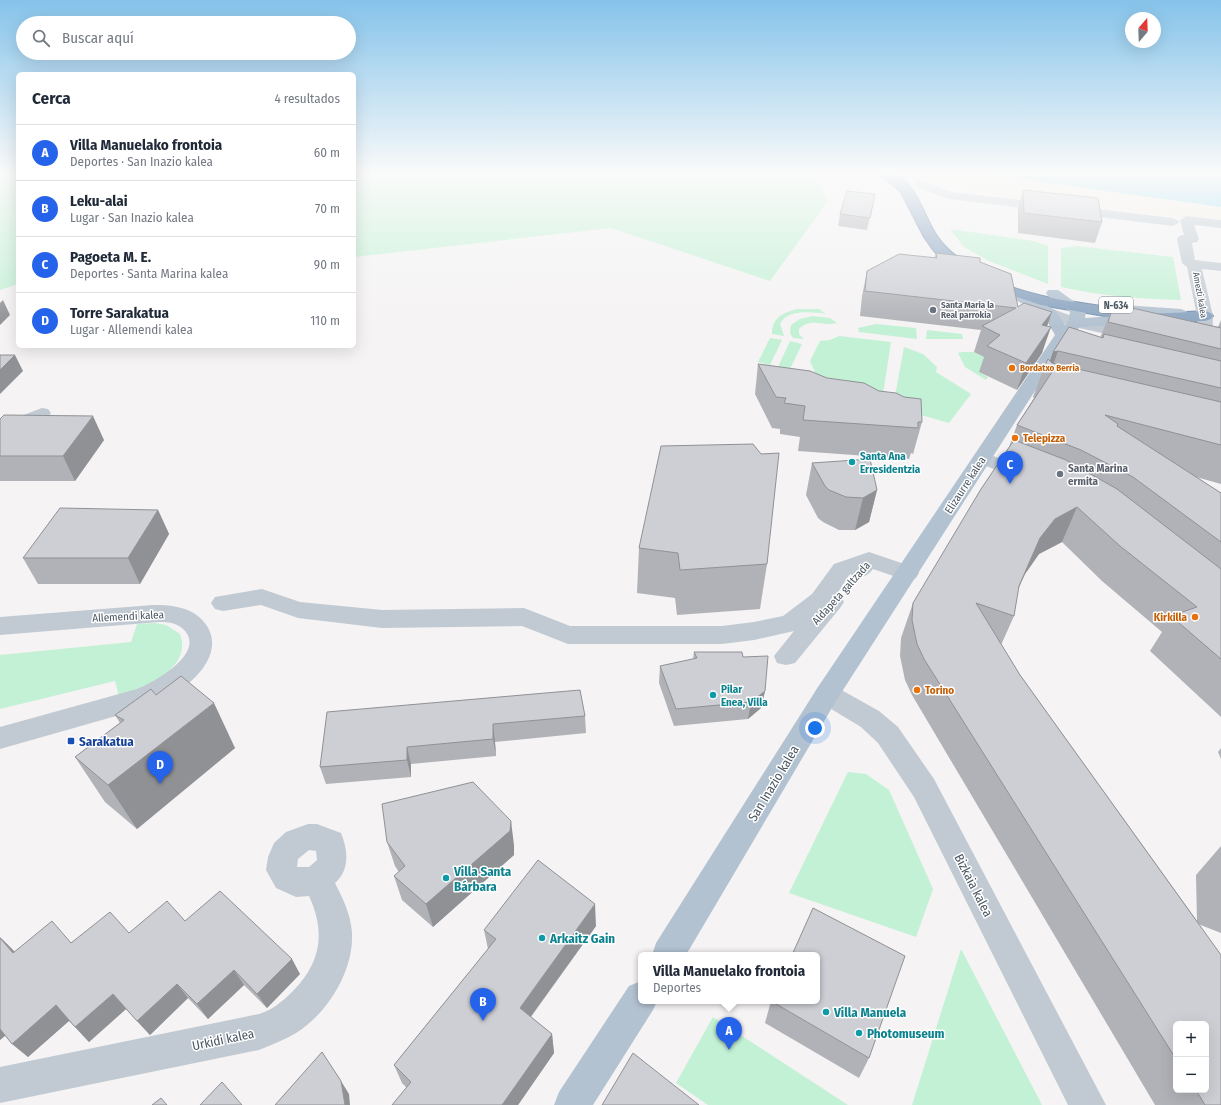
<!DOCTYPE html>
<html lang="es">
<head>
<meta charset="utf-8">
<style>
  body { margin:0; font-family:"Fira Sans Condensed",sans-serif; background:#f6f6f7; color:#1f2937 }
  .controls { position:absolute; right:12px; bottom:12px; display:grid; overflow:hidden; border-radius:6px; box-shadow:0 4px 16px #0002 }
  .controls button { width:36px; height:36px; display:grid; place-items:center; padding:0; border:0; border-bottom:1px solid #e0e1e3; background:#fff; color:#1f2937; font:20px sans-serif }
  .compass { position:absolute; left:1125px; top:12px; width:36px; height:36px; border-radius:50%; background:#fff; box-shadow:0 4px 16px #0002; rotate:19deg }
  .you { position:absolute; left:815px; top:728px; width:14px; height:14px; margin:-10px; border:3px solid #fff; border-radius:50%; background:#1a73e8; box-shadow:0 0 0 6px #1a73e833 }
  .badge { display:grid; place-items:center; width:26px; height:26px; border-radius:50%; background:#2563eb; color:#fff; font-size:13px; font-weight:700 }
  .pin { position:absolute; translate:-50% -33px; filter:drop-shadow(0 1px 2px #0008) }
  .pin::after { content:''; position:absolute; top:21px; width:14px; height:12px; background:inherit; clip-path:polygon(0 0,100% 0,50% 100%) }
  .popup { position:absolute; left:638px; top:952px; width:182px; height:52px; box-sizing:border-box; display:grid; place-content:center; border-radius:6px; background:#fff; filter:drop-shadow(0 1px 3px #0005); font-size:13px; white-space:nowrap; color:#747a83 }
  .popup b { font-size:15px; color:#1f2937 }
  .popup::after { content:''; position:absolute; left:50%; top:100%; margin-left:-8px; border:8px solid transparent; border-top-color:#fff }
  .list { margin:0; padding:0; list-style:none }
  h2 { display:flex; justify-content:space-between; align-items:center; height:52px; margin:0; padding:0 16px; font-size:17px }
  h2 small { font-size:13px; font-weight:400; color:#747a83 }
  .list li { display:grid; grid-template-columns:26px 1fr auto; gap:12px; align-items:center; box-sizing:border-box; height:56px; padding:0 16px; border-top:1px solid #e0e1e3 }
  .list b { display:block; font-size:15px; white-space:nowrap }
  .list p { margin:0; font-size:13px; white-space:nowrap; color:#747a83 }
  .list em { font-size:13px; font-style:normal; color:#747a83 }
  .icon { flex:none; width:22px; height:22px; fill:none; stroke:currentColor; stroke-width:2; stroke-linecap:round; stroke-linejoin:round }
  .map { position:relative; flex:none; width:1221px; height:1105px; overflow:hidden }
  .search { position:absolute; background:#fff; box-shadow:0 4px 16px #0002; left:16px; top:16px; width:340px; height:44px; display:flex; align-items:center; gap:10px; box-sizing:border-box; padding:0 14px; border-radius:22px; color:#747a83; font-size:15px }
  .panel { position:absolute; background:#fff; box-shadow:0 4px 16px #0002; left:16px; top:72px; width:340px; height:276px; border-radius:6px }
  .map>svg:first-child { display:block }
  .green { fill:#c3f1d5 }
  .sand { fill:#f5f0e5 }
  .water { fill:#90daee }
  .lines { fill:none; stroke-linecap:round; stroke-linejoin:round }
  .highway-casing { stroke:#7690ad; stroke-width:2 }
  .minor { fill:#c1cad2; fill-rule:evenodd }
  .major { fill:#b3c2d1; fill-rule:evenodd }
  .highway { fill:#8ba5c1; fill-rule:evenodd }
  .wall { fill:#b0b2b7; fill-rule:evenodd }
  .shaded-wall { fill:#909195 }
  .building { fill:#cdcfd5; stroke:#909195 }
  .worship-dot { fill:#6b7280; stroke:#fff; stroke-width:1.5 }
  .food-dot { fill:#e8710a; stroke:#fff; stroke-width:1.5 }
  .culture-dot { fill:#0f9aa8; stroke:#fff; stroke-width:1.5 }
  .transit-dot { fill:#1a4fb4; stroke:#fff; stroke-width:1.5 }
  .labels { text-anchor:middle; stroke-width:3; stroke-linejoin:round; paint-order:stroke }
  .far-street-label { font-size:9px; fill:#4a5661; stroke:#fff }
  .far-worship-label { font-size:9px; font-weight:bold; fill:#5b616d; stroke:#fff; text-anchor:start }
  .far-food-label { font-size:9px; font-weight:bold; fill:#c56008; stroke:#fff; text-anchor:start }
  .shield { fill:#fff; stroke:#808990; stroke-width:1 }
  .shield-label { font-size:10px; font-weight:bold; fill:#4a5661 }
  .food-label { font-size:11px; font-weight:bold; fill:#c56008; stroke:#fff; text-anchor:start }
  .culture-label { font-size:11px; font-weight:bold; fill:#0d838f; stroke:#fff; text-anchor:start }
  .worship-label { font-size:11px; font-weight:bold; fill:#5b616d; stroke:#fff; text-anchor:start }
  .street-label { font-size:11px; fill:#4a5661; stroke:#fff }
  .near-transit-label { font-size:13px; font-weight:bold; fill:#164399; stroke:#fff; text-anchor:start }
  .near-street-label { font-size:13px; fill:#4a5661; stroke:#fff }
  .near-culture-label { font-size:13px; font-weight:bold; fill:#0d838f; stroke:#fff; text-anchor:start }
</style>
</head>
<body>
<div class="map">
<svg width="1221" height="1105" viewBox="0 0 1221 1105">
  <rect width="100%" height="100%" fill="#f5f3f3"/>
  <g class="green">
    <polygon points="0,172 18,172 18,284 0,290"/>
    <polygon points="354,172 812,172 828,201 770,281 611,228 354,257"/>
    <polygon points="950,229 1034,241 1048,246 1048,284 989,261 964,247"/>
    <path d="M1077,246L1173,257L1181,300C1140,299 1101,296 1061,287V248Z"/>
    <path d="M798,309H819L826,314C812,312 787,309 780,324L784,336L772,334C772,317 784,312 798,309Z"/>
    <path d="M812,316L830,318L837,323C823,327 811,317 799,329V334L804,339L793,338L790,333L791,325L800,319Z"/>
    <polygon points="876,324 916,328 917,339 859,332 858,328"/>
    <polygon points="927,330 962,334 963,339 926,339"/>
    <polygon points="839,336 891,342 881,407 820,384 810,361 820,341 830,340"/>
    <polygon points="770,338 782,340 770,365 758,362"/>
    <polygon points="790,341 802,344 790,369 778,367"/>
    <polygon points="904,347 923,354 937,367 936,372 971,394 949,423 893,407"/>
    <polygon points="962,352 974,352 992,361 979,372 988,377 986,380 965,367 958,353"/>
    <path d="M155,623L166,625L180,634C193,669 144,687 119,697L115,681L0,709V655L131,642L137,624Z"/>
    <polygon points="848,772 866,774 889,790 933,889 916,937 789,893"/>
    <polygon points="961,949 1042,1105 912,1105"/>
    <polygon points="713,1017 848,1105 708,1105 676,1083"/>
  </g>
  <polygon class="sand" points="907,172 1221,172 1221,219 1204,217 1204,220 1037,203 1036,200 972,193 971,189 932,183"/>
  <polygon class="water" points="970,172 1221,172 1221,207"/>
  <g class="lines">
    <defs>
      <path id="highway" d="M877,172C882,172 888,171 892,173C918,183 923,216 937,236C947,251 963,262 978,271C1017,295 1064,301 1109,307C1121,309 1134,313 1147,313C1166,314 1186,312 1205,311L1211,313L1213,316L1211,319L1205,321L1148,323L1133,321L1041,305L990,288L969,278L950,266L934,251L924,237L901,192Z"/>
    </defs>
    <use href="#highway" class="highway-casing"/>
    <g class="minor">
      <polygon points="920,180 951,192 1173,218 1180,222 1173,226 949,199 916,187 914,184 916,181"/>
      <polygon points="1186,216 1221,220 1221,228 1194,225 1199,239 1197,242 1192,243 1195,260 1221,263 1221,271 1202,269 1213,316 1212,350 1210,354 1204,355 1194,352 1192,349 1196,345 1197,316 1187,267 1182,263 1177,239 1179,236 1184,235 1180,220"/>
      <polygon points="1050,308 1080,319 1139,332 1141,335 1139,338 1133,340 1070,326 1045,316 1042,313 1045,310"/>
      <polygon points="42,408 48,409 51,413 48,417 0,437 0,424"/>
      <polygon points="983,452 1031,471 1034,475 1031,479 1024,481 976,462 973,458 976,454"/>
      <path d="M869,552L916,568L919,573L916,578L908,581L873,569C866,578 859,579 850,574L836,595L840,596L844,602L840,608L795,663L786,665L777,663L774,656L794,631L754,640L722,644H568L522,626L382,628L298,618L261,605L223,611L215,609L211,603L215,597L262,589L300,602L382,610L524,608L570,626H722L754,622L783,616L812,594L834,564Z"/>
      <path d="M153,605C173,605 195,607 207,626C226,657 188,688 163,700C144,710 123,714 102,720C68,730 34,739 0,749V727L137,689C153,683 205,654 185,631C178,623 170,622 159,622L0,635V617Z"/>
      <polygon points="827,684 836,687 879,711 898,727 934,779 1106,1105 1068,1105 914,797 878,743 861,727 818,701 814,694 818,687"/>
      <path d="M308,824H317L341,833C348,850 350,870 335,883C343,899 351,915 352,933C354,971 327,1014 296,1033C284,1040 271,1045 259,1050L0,1103V1067L259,1014C272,1010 283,1001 292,992C321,963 326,933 309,896L296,897L276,888L266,870L268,857L274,843L286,832ZM309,850L316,851L317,860L309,867H297L298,859Z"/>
    </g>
    <g class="major">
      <polygon points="1006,285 1055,310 1065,325 1068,322 1070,312 1048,296 1046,293 1048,290 1058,290 1083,308 1086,311 1085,318 1127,315 1119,313 1116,310 1119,307 1124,305 1181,309 1186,311 1189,314 1186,317 1181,319 1142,316 1144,319 1142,322 1136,324 1080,327 1069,338 836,701 686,955 652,955 656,943 818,687 1055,335 1044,316 1001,292 999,289 1001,286"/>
      <polygon points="641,981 641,1001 657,1001 653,1010 593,1105 554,1105 559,1092 629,986"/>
    </g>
    <use href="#highway" class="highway"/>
  </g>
  <g class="wall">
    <polygon points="1023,190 1102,222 1095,243 1018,233 1018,209"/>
    <polygon points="875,194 867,230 838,226 840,214"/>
    <polygon points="936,253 980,262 1018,307 1047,326 1042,353 1017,390 979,372 984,357 974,352 981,330 860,316 862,296 867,271 934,258"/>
    <path d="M1114,304L1218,327L1221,320V484L1196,477L1221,493V717L1150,651L1162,632L1102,581L1062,542L1039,554L1025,574L1018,589L1014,616L1001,645L1020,675L1197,921L1196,875L1221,846V933L1198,924L1221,1105H1155L912,695L905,680L900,656L901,638L913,603L1009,447L1017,425L1034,398L1033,397L1045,365L1050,361L1053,352L1100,338ZM1176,1024L1206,1090H1176Z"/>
    <polygon points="758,364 922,422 913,454 911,453 909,459 798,451 800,437 780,434 780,429 772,428 755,394"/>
    <polygon points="0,419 104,440 75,481 0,481"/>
    <polygon points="812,463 877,490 869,522 855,530 839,530 823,522 818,518 806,495"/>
    <polygon points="158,510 169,534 140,584 38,584 23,558"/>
    <polygon points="639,548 767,564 760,609 677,615 675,598 637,593"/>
    <polygon points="694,652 743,657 765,691 761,708 748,719 674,726 659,683 660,666 693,659"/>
    <polygon points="327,712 585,716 586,733 495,742 496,756 411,764 411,777 326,784 320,767"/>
    <polygon points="115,715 235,748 137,829 105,802 75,757 120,723"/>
    <polygon points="1221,748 1221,759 1218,752"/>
    <polygon points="387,842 514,845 514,855 433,927 402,900 394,876 399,872 395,866"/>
    <polygon points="185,921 300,974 267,1008 244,985 208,1019 188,998 150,1035 126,1009 89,1042 75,1027 69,1021 28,1057 5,1036 0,1040 0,937 15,952 129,933"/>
    <polygon points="596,926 531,1017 552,1034 554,1053 518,1105 392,1105 407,1088 402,1083 394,1065 488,949 484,930"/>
    <polygon points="771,1001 869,1058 859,1078 765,1023"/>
  </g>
  <g class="shaded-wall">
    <polygon points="3,300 10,315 0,325 0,303"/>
    <polygon points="1052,312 1043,338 1042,325"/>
    <polygon points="1051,327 1042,353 1017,390 1026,363"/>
    <polygon points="1058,351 1052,368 1048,366 1053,352"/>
    <polygon points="15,355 23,371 0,394 0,370"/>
    <polygon points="93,416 104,440 75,481 63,456"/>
    <polygon points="877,490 869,522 855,530 863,498"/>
    <polygon points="1077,507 1062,542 1039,554 1025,574 1007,614 1040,538 1055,519"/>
    <polygon points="158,510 169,534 140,584 128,558"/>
    <polygon points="765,691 761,708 748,719 751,702"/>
    <polygon points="214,703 235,748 137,829 108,785"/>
    <polygon points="493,724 495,742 496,756 493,739"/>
    <polygon points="407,747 411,764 411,777 407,760"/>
    <polygon points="511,821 514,845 514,855 433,927 426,904"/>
    <polygon points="595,904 596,926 523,1027 520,1008"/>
    <polygon points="0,937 12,949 28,969 13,953"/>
    <polygon points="292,959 300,974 267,1008 257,994"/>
    <polygon points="234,970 244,985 208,1019 197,1004"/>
    <polygon points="177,984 188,998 150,1035 137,1021"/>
    <polygon points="113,994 126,1009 89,1042 75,1027"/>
    <polygon points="56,1005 70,1020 28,1057 12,1044"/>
    <polygon points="0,1026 8,1033 0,1040"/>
    <polygon points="552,1034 554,1053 518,1105 502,1105"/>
    <polygon points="341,1081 349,1094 350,1105 345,1105"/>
  </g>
  <g class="building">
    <polygon points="1023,190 1098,198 1102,222 1024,213"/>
    <polygon points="847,191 875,194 870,218 840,214"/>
    <polygon points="936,253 980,258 980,262 1011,274 1018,307 1024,303 1052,312 1042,325 1051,327 1026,363 987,346 1000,335 982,326 1016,308 865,291 867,271 899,254 937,258"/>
    <polygon points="1114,304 1221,328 1221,349 1108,322"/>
    <polygon points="1069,327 1103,338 1104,334 1221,361 1221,388 1058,351 1053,352"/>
    <polygon points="0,355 15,355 0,370"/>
    <polygon points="1048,359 1052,363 1221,402 1221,445 1105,415 1118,424 1117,426 1221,493 1221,542 1133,477 1081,450 1017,425 1054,369 1045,365"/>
    <polygon points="758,364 810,371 827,378 864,383 879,391 896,393 904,397 921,399 922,422 918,422 918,428 803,420 805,406 784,403 786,398 776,397"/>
    <polygon points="4,415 93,416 63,456 0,456 0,419"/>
    <polygon points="1014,440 1066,460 1117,489 1221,569 1221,659 1171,616 1197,607 1120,546 1077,507 1055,519 1040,538 1019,586 1014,616 976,603 1020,675 1221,955 1221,1105 1205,1105 1196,1090 1206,1090 1206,1024 1176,1024 1176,1059 924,659 917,644 912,620 913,603 981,489"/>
    <polygon points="753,444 761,454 779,453 767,564 680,570 678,553 639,548 661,446"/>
    <polygon points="870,459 877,490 863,498 846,497 829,490 825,486 812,463"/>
    <polygon points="60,508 158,510 128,558 23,558"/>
    <polygon points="694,652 742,652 743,657 768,656 765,691 751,702 676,709 660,666 697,658"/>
    <polygon points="181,676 214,703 108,785 75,757 124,720 115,715 151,689 156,695"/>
    <polygon points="580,690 585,716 493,724 493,739 407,747 407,760 320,767 327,712"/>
    <polygon points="473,782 511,821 510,831 426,904 394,876 405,866 387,842 382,804"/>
    <polygon points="538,860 595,904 520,1008 552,1034 502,1105 392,1105 411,1082 394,1065 496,939 484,930"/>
    <polygon points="220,891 292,959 257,994 234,970 197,1004 177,984 137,1021 113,994 75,1027 56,1005 12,1044 0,1029 0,938 13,953 52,921 71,943 110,912 129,933 167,901 185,921"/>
    <polygon points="813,908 905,956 869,1058 771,1001 817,1001 817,955 792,955"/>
    <polygon points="322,1052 341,1081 345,1105 275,1105"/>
    <polygon points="633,1053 699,1105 602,1105"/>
    <polygon points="222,1082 242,1105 200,1105"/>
    <polygon points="161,1098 167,1105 152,1105"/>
  </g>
  <linearGradient id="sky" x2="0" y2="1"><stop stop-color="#85c3ea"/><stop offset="0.53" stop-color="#fafafa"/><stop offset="1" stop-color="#fafafa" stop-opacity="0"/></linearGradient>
  <rect width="1221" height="327" fill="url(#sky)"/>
  <g class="worship-dot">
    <circle cx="933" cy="310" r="4"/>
    <circle cx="1060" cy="474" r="4"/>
  </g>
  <g class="food-dot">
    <circle cx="1012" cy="368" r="4"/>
    <circle cx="1015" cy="438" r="4"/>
    <circle cx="1195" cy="617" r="4"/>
    <circle cx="917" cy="690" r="4"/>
  </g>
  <g class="culture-dot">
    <circle cx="852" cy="462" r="4"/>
    <circle cx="713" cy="695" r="4"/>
    <circle cx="446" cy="878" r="4"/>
    <circle cx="542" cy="938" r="4"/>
    <circle cx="826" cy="1012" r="4"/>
    <circle cx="859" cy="1033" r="4"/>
  </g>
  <rect class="transit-dot" x="67" y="737" width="8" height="8" rx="2"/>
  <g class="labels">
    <g class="far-street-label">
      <text transform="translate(1200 295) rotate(80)" y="3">Amezti kalea</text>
    </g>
    <g class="far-worship-label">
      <text x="941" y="308">Santa Maria la<tspan x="941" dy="10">Real parrokia</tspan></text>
    </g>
    <g class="far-food-label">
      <text x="1020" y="371">Bordatxo Berria</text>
    </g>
    <rect class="shield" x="1099" y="297" width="34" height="16" rx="3"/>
    <g class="shield-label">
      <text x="1116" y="309">N-634</text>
    </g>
    <g class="food-label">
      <text x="1023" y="442">Telepizza</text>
      <text x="1187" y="621" text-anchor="end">Kirkilla</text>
      <text x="925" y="694">Torino</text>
    </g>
    <g class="culture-label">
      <text x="860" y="460">Santa Ana<tspan x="860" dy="13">Erresidentzia</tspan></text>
      <text x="721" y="693">Pilar<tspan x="721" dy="13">Enea, Villa</tspan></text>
    </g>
    <g class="worship-label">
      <text x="1068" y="472">Santa Marina<tspan x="1068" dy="13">ermita</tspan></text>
    </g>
    <g class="street-label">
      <text transform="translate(965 485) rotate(-57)" y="4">Elizaurre kalea</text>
      <text transform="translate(841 593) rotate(-48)" y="4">Aldapeta galtzada</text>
      <text transform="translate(128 616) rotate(-3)" y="4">Allemendi kalea</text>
    </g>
    <g class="near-transit-label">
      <text x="79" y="746">Sarakatua</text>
    </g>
    <g class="near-street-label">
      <text transform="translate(773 783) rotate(-59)" y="5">San Inazio kalea</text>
      <text transform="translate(974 885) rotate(63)" y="5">Bizkaia kalea</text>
      <text transform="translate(223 1039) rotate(-12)" y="5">Urkidi kalea</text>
    </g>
    <g class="near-culture-label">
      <text x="454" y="876">Villa Santa<tspan x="454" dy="15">Bárbara</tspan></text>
      <text x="550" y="943">Arkaitz Gain</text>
      <text x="834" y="1017">Villa Manuela</text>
      <text x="867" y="1038">Photomuseum</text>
    </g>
  </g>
</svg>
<div class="controls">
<button>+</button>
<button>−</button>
</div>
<svg class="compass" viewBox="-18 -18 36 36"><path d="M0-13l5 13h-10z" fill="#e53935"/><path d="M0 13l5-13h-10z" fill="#747a83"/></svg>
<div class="you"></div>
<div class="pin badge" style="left:729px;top:1050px">A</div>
<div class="popup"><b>Villa Manuelako frontoia</b>Deportes</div>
<div class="pin badge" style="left:483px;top:1021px">B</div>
<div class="pin badge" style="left:1010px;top:484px">C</div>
<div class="pin badge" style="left:160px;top:784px">D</div>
<div class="search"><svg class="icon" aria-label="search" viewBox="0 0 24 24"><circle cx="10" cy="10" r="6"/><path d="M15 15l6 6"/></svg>Buscar aquí</div>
<section class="panel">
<h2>Cerca<small>4 resultados</small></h2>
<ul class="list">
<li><span class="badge">A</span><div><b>Villa Manuelako frontoia</b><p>Deportes · San Inazio kalea</p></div><em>60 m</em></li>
<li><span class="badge">B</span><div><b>Leku-alai</b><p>Lugar · San Inazio kalea</p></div><em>70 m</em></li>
<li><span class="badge">C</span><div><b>Pagoeta M. E.</b><p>Deportes · Santa Marina kalea</p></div><em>90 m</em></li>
<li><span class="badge">D</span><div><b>Torre Sarakatua</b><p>Lugar · Allemendi kalea</p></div><em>110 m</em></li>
</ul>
</section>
</div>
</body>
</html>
